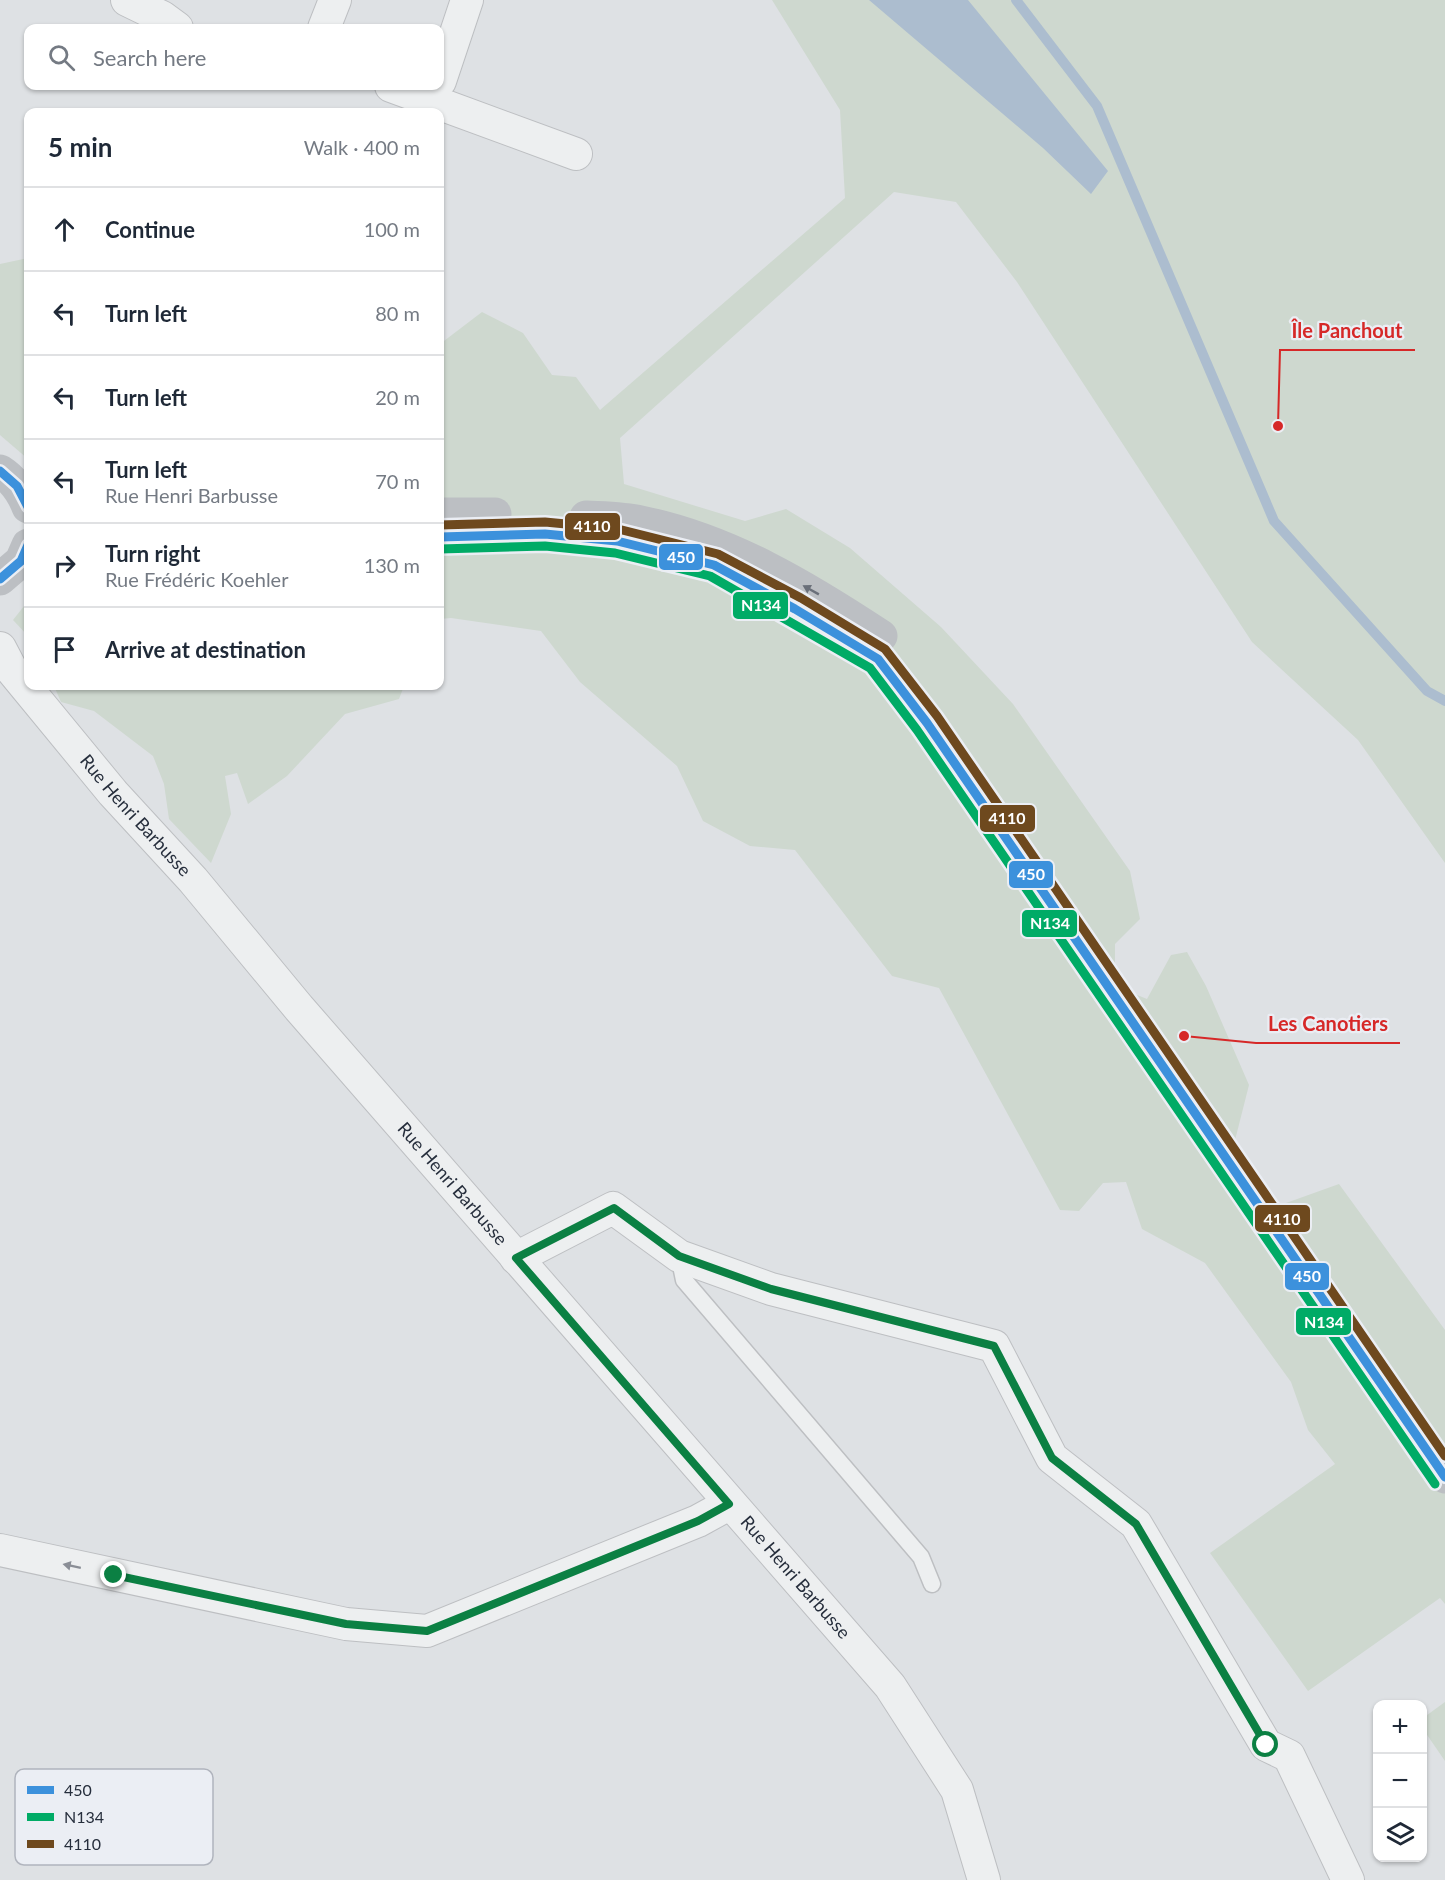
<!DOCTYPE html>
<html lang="en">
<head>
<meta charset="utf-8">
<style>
  body { margin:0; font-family:Lato,sans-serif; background:#f6f6f7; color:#1f2937 }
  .controls { position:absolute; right:18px; bottom:18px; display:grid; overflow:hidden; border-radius:12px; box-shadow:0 2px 4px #0004 }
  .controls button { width:54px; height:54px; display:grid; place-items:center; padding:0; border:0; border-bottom:2px solid #e0e1e3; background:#fff; color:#1f2937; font:30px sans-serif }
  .stop { position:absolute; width:18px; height:18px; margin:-14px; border:4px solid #0b8043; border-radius:50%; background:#fff }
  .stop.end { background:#0b8043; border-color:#fff; box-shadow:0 2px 6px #0008 }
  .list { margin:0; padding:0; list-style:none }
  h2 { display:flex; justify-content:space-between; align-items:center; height:78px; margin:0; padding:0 24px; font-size:26px }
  h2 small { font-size:20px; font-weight:400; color:#747a83 }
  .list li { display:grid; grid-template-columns:39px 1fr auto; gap:18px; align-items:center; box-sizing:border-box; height:84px; padding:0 24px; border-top:2px solid #e0e1e3 }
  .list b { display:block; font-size:22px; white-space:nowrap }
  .list p { margin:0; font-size:20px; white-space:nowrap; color:#747a83 }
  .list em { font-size:20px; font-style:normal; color:#747a83 }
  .icon { flex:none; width:33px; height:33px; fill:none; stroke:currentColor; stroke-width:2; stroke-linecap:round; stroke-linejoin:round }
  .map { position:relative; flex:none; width:1445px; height:1880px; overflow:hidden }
  .search { position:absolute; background:#fff; box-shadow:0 2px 4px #0004; left:24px; top:24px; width:420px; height:66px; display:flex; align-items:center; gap:15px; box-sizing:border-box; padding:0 21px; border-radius:12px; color:#747a83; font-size:22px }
  .panel { position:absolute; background:#fff; box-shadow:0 2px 4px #0004; left:24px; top:108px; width:420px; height:582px; border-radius:12px }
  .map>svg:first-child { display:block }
  .green { fill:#ced8cf }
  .water { fill:#acbdcf }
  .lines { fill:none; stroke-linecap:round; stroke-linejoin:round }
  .stream { stroke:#acbdcf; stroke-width:10 }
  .lane-casing { stroke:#bdbfc2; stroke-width:19 }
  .street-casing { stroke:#bdbfc2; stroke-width:34 }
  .lane { stroke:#edeff0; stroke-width:16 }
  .street { stroke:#edeff0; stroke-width:32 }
  .secondary { stroke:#bcbfc3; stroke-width:33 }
  .bus-1-casing { stroke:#ebeef4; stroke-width:14 }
  .bus-2-casing { stroke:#ebeef4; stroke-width:14 }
  .bus-3-casing { stroke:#ebeef4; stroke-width:14 }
  .bus-1 { stroke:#3c91dc; stroke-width:9 }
  .bus-2 { stroke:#00ab66; stroke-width:9 }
  .bus-3 { stroke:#6e491e; stroke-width:9 }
  .oneway { fill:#6a6f79 }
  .oneway2 { fill:#8a8e96 }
  .route { stroke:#0b8043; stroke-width:8 }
  .labels { text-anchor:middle; stroke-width:4.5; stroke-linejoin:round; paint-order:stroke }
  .street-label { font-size:18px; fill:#262e3c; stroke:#ebeef4 }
  .key { fill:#ebeef4; stroke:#b0b4bd; stroke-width:1.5 }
  .key-label { font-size:16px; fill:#262e3c }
  .leader { fill:none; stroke:#d62828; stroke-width:2 }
  .callout-dot { fill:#d62828; stroke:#ebeef4; stroke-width:2 }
  .callout-label { font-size:20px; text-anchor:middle; font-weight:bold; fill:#d62828; stroke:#ebeef4; stroke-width:4.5; stroke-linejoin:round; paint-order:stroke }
  .line-badge { stroke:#ebeef4; stroke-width:2 }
  .badge-label { font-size:16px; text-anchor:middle; font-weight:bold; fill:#fff }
</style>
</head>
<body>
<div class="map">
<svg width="1445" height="1880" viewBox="0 0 1445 1880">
  <rect width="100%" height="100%" fill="#dee1e4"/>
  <g class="green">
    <polygon points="772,0 1445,0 1445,863 1358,740 1252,642 1017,282 956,202 894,192 620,438 624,484 745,521 786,509 850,548 941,627 1013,704 1130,871 1140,919 1115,944 1115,986 1147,999 1171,955 1187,952 1206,986 1249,1085 1231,1156 1269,1209 1339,1184 1445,1330 1445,1604 1440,1598 1308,1691 1210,1553 1335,1464 1308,1430 1291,1382 1205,1263 1142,1229 1126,1182 1103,1183 1079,1211 1060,1210 939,988 892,976 795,850 750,846 703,821 677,766 580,682 541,631 451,618 440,619 440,344 482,312 523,333 552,375 576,377 600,410 845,198 840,110"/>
    <polygon points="28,258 28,459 0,435 0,264"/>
    <polygon points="28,601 28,636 13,620"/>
    <polygon points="54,686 404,686 399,699 345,714 287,776 248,804 237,773 225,776 231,814 211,863 169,819 164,784 153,756 94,711 61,702"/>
    <polygon points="1445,1702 1445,1761 1423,1729 1423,1718"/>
  </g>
  <polygon class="water" points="869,0 968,0 1108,171 1091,194 1043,148"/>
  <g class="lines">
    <polyline class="stream" points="1016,0 1097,106 1274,521 1427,691 1445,701"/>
    <defs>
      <polyline id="lane" points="679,1256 684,1280 921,1557 932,1584"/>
      <g id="street">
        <polyline points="127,0 162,17 177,28"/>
        <polyline points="324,28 335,0"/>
        <polyline points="440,81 467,0"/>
        <polyline points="391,86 576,154"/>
        <path id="s1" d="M0,648L11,669L113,793L193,880L299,1008L890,1686L957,1790L984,1880"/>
        <polyline points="516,1258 613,1208 679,1256 771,1289 994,1346 1052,1458 1136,1524 1266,1745 1289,1756 1348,1880"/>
        <polyline points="0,1550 346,1624 427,1631 698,1521 729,1504"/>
      </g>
    </defs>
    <use href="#lane" class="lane-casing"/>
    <use href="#street" class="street-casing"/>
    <use href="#lane" class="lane"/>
    <use href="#street" class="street"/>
    <g class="secondary">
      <path d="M0,471C14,480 22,491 28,507"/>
      <polyline points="440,514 495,514"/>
      <path d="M586,517C604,518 623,518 641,522C729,540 807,587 881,636"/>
      <polyline points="440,537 545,534 617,541 714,565 795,609 878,659 927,723 1445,1477"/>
      <polyline points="0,579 21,561 28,545"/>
    </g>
    <defs>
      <g id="bus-1">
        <polyline points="0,471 17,486 28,507"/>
        <polyline points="440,537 545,534 617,541 714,565 795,609 878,659 927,723 1445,1477"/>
        <polyline points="0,579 21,561 28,545"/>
      </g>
      <polyline id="bus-2" points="440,549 545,546 615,553 710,576 870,668 917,730 1435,1484"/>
      <polyline id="bus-3" points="440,525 545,522 618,529 718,554 801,598 885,649 937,716 1445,1456"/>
    </defs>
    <use href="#bus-1" class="bus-1-casing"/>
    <use href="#bus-2" class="bus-2-casing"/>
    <use href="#bus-3" class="bus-3-casing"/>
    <use href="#bus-1" class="bus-1"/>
    <use href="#bus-2" class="bus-2"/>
    <use href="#bus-3" class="bus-3"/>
  </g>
  <defs><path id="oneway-solid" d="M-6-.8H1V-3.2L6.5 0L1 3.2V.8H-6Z" transform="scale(1.5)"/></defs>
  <use class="oneway" href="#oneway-solid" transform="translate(811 590) rotate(-151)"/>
  <use class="oneway2" href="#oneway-solid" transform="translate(72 1566) rotate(-168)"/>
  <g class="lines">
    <polyline class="route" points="114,1575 346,1624 427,1631 698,1521 729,1504 516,1258 614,1208 679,1256 771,1289 994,1346 1052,1458 1136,1524 1266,1745"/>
  </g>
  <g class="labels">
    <g class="street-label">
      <text dy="6" stroke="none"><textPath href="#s1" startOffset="216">Rue Henri Barbusse</textPath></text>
      <text dy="6" stroke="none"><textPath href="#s1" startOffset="702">Rue Henri Barbusse</textPath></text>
      <text dy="6" stroke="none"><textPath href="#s1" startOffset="1224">Rue Henri Barbusse</textPath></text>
    </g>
  </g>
  <rect x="15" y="1769" width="198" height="96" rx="9" class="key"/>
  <rect x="27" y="1786" width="27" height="8" fill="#3c91dc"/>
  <rect x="27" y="1813" width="27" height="8" fill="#00ab66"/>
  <rect x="27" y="1840" width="27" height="8" fill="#6e491e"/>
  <g class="key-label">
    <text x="64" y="1796">450</text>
    <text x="64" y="1823">N134</text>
    <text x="64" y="1850">4110</text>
  </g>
  <path class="leader" d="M1278 426L1280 350H1415M1184 1036L1256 1043H1400"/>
  <g class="callout-dot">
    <circle cx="1278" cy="426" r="6"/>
    <circle cx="1184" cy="1036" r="6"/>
  </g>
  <g class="callout-label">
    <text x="1347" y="338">Île Panchout</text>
    <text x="1328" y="1031">Les Canotiers</text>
  </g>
  <g class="line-badge">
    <rect x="564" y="512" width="57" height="29" rx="6" fill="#6e491e"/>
    <rect x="658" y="543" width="46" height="28" rx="6" fill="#3c91dc"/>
    <rect x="732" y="591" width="57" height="29" rx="6" fill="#00ab66"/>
    <rect x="979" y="804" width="57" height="29" rx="6" fill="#6e491e"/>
    <rect x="1008" y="860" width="46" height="29" rx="6" fill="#3c91dc"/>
    <rect x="1021" y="909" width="57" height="29" rx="6" fill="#00ab66"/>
    <rect x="1254" y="1204" width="57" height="29" rx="6" fill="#6e491e"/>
    <rect x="1284" y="1262" width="46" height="29" rx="6" fill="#3c91dc"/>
    <rect x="1295" y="1307" width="57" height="29" rx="6" fill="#00ab66"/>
  </g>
  <g class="badge-label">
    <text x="592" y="532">4110</text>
    <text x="681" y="563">450</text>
    <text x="761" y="611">N134</text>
    <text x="1007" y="824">4110</text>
    <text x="1031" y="880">450</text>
    <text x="1050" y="929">N134</text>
    <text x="1282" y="1225">4110</text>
    <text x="1307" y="1282">450</text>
    <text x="1324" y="1328">N134</text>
  </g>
</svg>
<div class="controls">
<button>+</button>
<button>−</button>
<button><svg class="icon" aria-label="layers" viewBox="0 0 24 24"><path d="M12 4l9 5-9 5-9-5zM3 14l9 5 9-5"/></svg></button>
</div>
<div class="stop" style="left:1266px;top:1745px"></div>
<div class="stop end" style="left:114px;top:1575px"></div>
<div class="search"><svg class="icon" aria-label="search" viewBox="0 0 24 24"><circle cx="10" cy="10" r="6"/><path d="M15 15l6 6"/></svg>Search here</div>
<section class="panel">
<h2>5 min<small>Walk · 400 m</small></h2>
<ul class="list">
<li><svg class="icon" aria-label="ahead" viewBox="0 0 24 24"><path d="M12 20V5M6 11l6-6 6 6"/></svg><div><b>Continue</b></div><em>100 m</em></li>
<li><svg class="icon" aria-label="left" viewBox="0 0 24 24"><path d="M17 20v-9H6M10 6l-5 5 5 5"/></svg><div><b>Turn left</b></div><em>80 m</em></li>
<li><svg class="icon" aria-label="left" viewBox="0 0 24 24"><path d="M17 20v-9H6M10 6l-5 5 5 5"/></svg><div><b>Turn left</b></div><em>20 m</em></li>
<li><svg class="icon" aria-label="left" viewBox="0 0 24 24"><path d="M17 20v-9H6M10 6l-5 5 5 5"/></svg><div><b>Turn left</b><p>Rue Henri Barbusse</p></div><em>70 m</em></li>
<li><svg class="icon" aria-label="right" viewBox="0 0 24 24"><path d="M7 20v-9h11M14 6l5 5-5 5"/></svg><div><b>Turn right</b><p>Rue Frédéric Koehler</p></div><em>130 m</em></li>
<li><svg class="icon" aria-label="arrive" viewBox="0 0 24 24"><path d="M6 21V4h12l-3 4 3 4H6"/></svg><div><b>Arrive at destination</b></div></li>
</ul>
</section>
</div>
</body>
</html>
